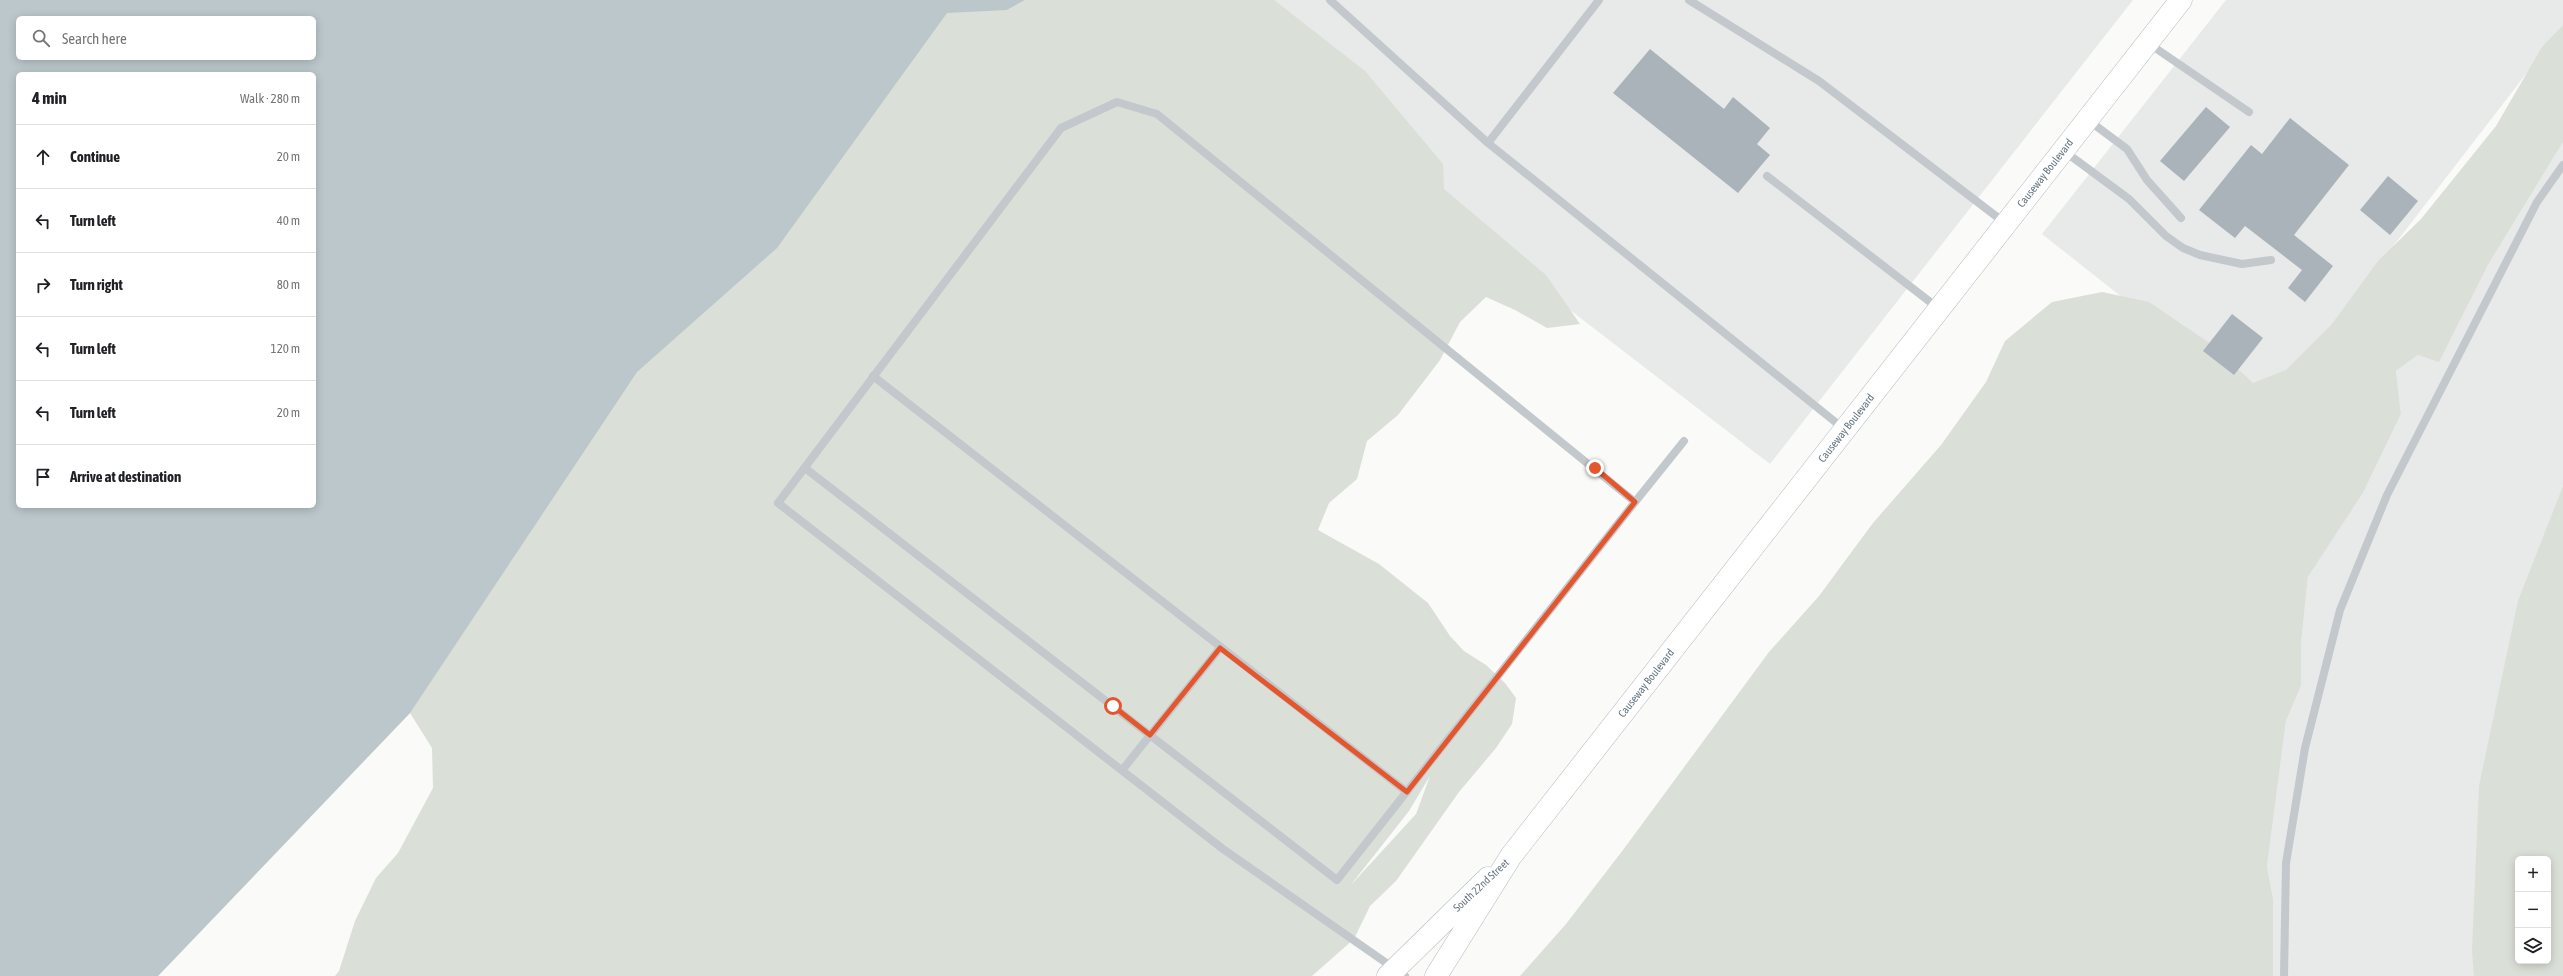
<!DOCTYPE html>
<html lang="en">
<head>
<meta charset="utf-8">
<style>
  body { margin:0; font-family:"Asap Condensed",sans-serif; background:#f6f6f6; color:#202124 }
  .controls { position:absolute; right:12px; bottom:12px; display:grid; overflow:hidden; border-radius:6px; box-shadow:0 2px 10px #0003 }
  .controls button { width:36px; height:36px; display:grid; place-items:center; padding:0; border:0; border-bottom:1px solid #e0e0e0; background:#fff; color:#202124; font:20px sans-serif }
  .stop { position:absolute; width:12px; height:12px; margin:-9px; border:3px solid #e4572e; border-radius:50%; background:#fff }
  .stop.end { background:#e4572e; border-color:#fff; box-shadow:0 1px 4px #0008 }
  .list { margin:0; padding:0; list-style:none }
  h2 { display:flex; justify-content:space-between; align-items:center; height:52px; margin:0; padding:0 16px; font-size:17px }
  h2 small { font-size:13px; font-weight:400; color:#757577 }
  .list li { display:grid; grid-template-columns:26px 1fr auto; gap:12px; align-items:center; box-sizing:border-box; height:64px; padding:0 16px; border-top:1px solid #e0e0e0 }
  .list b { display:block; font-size:15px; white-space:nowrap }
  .list em { font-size:13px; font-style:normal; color:#757577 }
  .icon { flex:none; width:22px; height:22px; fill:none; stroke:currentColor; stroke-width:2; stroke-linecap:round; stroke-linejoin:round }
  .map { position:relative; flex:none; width:2563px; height:976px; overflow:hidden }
  .search { position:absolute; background:#fff; box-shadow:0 2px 10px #0003; left:16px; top:16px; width:300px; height:44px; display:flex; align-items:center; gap:10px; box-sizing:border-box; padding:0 14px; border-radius:6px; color:#757577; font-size:15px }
  .panel { position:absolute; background:#fff; box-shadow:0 2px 10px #0003; left:16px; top:72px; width:300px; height:436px; border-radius:6px }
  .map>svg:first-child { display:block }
  .built { fill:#e8e9e9; fill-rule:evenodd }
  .green { fill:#dadfd7; fill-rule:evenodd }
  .water { fill:#bbc7cb; fill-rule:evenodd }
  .building { fill:#aab3b9 }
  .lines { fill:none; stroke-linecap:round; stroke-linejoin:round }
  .primary-casing { stroke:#b5babe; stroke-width:23 }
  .lane { stroke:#c3c8cc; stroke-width:8 }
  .primary { stroke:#fff; stroke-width:22 }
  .route { stroke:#e4572e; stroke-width:5 }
  .labels { text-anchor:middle; stroke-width:4; stroke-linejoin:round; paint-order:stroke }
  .street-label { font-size:11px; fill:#657683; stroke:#fff }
</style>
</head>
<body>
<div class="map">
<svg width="2563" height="976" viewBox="0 0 2563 976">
  <rect width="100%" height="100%" fill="#fafaf8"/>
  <g class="built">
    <polygon points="1168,0 2133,0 1770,464"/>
    <polygon points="2226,0 2563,0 2563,26 2266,411 2042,234"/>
    <path d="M2563,142V976H2273V898L2267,867L2286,721L2301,686V644L2308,577L2363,493L2401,414L2396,371L2418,355L2439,361L2488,265ZM2518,859H2548V961H2518Z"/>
  </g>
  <g class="green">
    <path d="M927,0L1007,10L1025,0H1274L1365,71L1443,164L1444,189L1546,275L1580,324L1547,328L1515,310L1486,297L1460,322L1440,360L1398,415L1367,441L1357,479L1329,503L1318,530L1379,564L1428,603L1450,636L1464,651L1486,665L1505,683L1516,698L1512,724L1496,748L1459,792L1396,881L1370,906L1354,939L1312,976H335L339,971L355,921L376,878L398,853L433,788L432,748L410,713L158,976H0V770L314,506ZM1430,776L1416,814L1350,886L1409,811Z"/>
    <polygon points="2563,25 2563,142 2488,265 2439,362 2418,355 2396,371 2401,414 2363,493 2308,577 2301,644 2301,686 2286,721 2267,867 2273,898 2273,976 1520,976 1566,924 1623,850 1769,652 1819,596 1873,523 1941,445 1986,382 2005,341 2052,302 2102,292 2149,302 2211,344 2253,383 2286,370 2332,324 2378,261 2421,219 2496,126 2542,47"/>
    <path d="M2563,486V976H2474L2472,951L2479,786L2518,601ZM2518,859H2548V961H2518Z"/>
  </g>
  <path class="water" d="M0,0H1025L1007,10L947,13L777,248L637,372L410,713L158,976H0ZM18,18H314V58H18ZM18,74H314V506H18Z"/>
  <g class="building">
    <polygon points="1650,49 1724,109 1733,97 1770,128 1757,144 1770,155 1738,193 1613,93"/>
    <polygon points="2206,107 2230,127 2184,181 2160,161"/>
    <polygon points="2290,118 2349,165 2294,235 2333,266 2305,302 2288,288 2302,270 2245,226 2235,238 2199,210 2251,145 2262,154"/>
    <polygon points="2388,176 2418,201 2390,235 2360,210"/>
    <polygon points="2232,314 2263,338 2234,375 2203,351"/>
  </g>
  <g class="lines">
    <defs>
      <g id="primary">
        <polyline points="1388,976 1488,878"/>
        <polyline points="1436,976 1511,856 2181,0"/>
      </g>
    </defs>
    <use href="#primary" class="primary-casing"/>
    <g class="lane">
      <polyline points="1330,0 1488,143"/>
      <polyline points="1599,0 1488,143 1844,429"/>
      <polyline points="1689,0 1819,81 2005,223"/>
      <polyline points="2148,43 2249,112"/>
      <polyline points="2088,120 2127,149 2147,180 2181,218"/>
      <polyline points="2064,151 2129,199 2166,236 2183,248 2200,255 2242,264 2271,260"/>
      <polyline points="1767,176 1938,308"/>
      <polyline points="873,376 1407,792"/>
      <polyline points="805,468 1337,880 1635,502"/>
      <polyline points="1123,769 1220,648"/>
      <polyline points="1405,976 1223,849 778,503 1061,128 1117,102 1157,114 1635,502 1684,441"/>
      <polyline points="2284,976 2286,863 2305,748 2340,610 2387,495 2537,202 2563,165"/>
    </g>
    <use href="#primary" class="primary"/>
  </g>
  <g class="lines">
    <polyline class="route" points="1113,706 1150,735 1220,648 1407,792 1635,502 1595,468"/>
  </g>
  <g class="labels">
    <g class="street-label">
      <text transform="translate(2045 173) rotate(-52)" y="4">Causeway Boulevard</text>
      <text transform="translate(1846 428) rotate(-52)" y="4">Causeway Boulevard</text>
      <text transform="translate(1646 683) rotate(-52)" y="4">Causeway Boulevard</text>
      <text transform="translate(1481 885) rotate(-43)" y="4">South 22nd Street</text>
    </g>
  </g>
</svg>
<div class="controls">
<button>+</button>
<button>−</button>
<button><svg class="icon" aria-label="layers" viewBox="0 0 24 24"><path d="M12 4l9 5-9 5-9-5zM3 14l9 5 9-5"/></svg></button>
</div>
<div class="stop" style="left:1113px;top:706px"></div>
<div class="stop end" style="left:1595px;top:468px"></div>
<div class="search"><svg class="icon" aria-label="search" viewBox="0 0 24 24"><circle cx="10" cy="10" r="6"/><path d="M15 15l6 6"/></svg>Search here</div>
<section class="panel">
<h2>4 min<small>Walk · 280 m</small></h2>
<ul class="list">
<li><svg class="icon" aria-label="ahead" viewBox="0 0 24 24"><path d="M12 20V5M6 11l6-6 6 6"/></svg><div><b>Continue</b></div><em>20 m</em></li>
<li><svg class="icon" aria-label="left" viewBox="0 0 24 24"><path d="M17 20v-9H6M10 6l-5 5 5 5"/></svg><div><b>Turn left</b></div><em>40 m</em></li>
<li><svg class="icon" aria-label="right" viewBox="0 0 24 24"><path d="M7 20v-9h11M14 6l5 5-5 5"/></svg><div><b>Turn right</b></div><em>80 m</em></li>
<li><svg class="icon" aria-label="left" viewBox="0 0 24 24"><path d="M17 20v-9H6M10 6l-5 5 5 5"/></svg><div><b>Turn left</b></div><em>120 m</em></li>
<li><svg class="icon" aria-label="left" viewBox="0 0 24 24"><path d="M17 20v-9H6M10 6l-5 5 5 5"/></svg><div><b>Turn left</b></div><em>20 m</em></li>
<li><svg class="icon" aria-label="arrive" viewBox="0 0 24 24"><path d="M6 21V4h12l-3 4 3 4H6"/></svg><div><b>Arrive at destination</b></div></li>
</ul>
</section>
</div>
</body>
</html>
